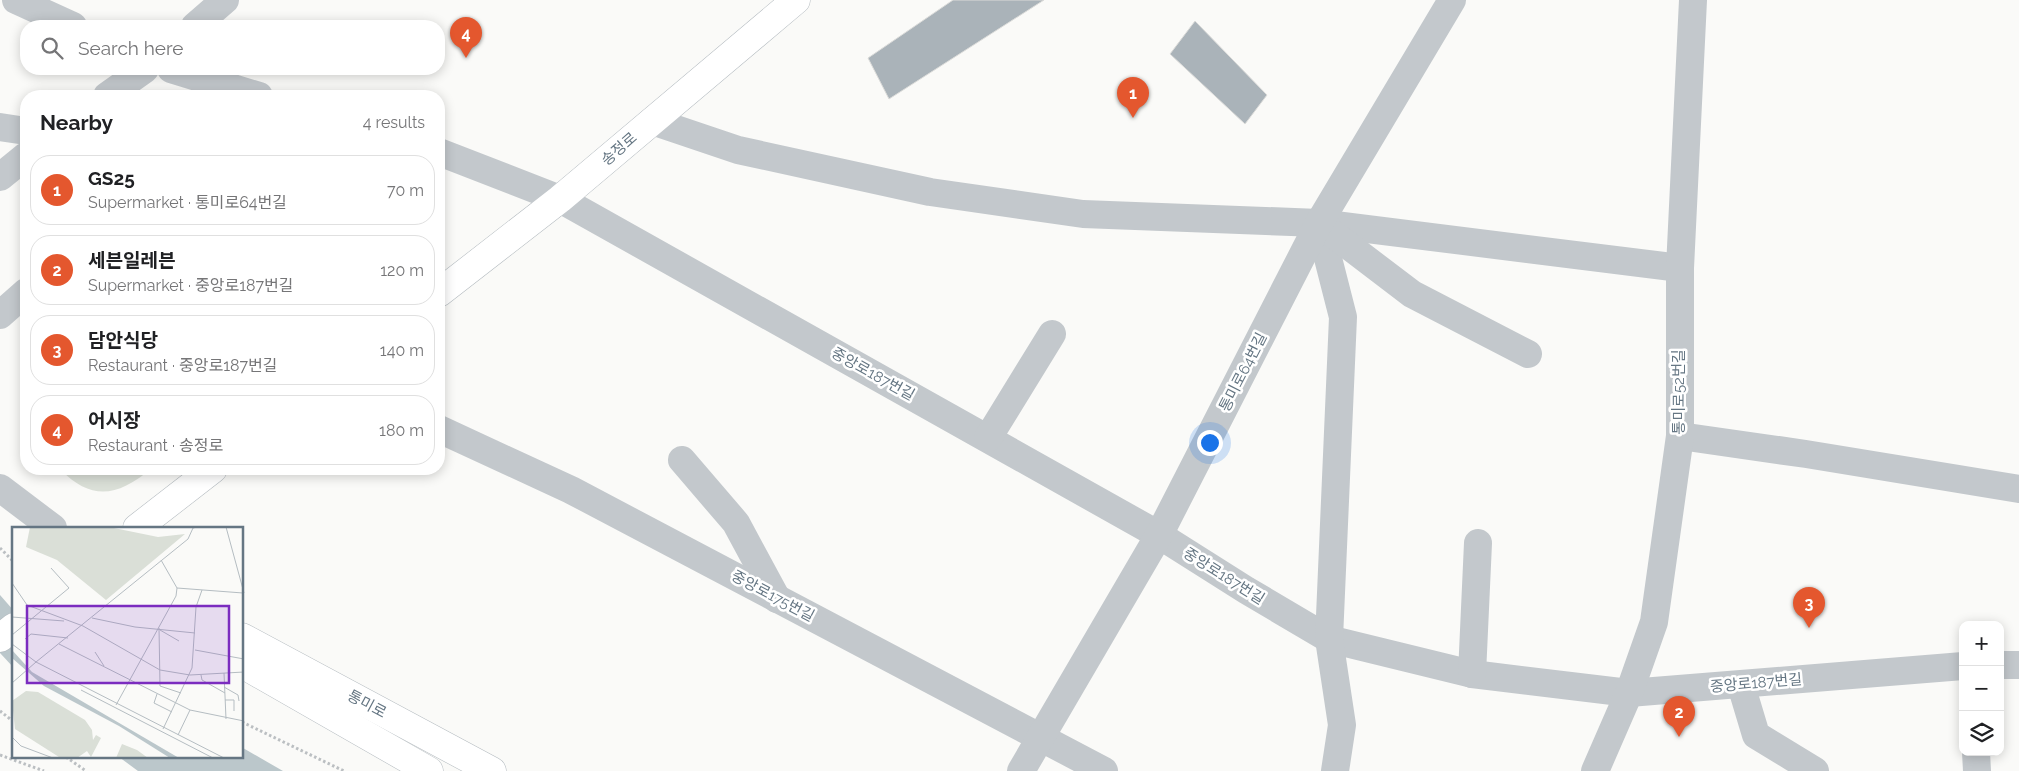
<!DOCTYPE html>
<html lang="en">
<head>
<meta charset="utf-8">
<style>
  body { margin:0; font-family:Raleway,"Noto Sans KR",sans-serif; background:#f6f6f6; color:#202124 }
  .controls { position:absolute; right:15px; bottom:15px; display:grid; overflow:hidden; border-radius:10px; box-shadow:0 2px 12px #0003 }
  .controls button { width:45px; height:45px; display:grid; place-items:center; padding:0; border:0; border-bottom:1px solid #e0e0e0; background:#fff; color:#202124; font:25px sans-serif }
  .you { position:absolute; left:1209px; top:442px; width:18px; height:18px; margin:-12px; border:4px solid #fff; border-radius:50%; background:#1a73e8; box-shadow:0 0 0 8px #1a73e833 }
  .badge { display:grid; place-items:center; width:32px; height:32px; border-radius:50%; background:#e4572e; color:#fff; font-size:16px; font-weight:700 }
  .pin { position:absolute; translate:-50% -41px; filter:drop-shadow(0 1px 2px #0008) }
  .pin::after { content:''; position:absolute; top:26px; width:18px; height:15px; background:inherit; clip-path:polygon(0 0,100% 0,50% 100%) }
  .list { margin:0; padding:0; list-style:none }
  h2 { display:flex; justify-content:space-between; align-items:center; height:65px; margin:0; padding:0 20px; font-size:21px }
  h2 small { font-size:16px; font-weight:400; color:#757577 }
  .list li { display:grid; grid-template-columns:32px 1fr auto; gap:15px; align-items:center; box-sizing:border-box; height:70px; margin:0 10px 10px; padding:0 10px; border:1px solid #e0e0e0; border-radius:20px }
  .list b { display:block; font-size:19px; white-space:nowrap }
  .list p { margin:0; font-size:16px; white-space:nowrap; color:#757577 }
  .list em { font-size:16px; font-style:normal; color:#757577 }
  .icon { flex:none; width:28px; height:28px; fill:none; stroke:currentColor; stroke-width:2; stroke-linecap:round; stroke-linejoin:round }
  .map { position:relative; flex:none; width:2019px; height:771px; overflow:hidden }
  .search { position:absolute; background:#fff; box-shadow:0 2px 12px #0003; left:20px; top:20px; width:425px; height:55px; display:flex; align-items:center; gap:12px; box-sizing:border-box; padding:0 18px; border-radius:20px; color:#757577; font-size:19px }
  .panel { position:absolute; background:#fff; box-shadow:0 2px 12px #0003; left:20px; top:90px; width:425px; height:385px; border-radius:20px }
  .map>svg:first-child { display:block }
  .green { fill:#dadfd7 }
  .water { fill:#bbc7cb }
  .building { fill:#aab3b9; stroke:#dcdcda }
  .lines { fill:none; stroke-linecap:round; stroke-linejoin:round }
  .secondary-casing { stroke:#b3babf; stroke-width:29 }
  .path { stroke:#bbbfc2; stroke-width:3; stroke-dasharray:2.5 2.5; stroke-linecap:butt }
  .street { stroke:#c3c8cc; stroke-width:28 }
  .secondary { stroke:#fff; stroke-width:28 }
  .labels { text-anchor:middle; stroke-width:5; stroke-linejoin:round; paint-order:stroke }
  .street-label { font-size:15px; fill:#657683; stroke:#fff }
  .inset-road { fill:none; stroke:#b5bdc2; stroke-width:1 }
  .view { fill:#7b2cbf; fill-opacity:0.15; stroke:#7b2cbf; stroke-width:2.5 }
  .inset-edge { fill:none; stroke:#657683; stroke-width:2.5 }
</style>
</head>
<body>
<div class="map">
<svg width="2019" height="771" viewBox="0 0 2019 771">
  <rect width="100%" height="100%" fill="#fafaf8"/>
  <path class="green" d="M60,469H151C118,496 92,502 60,469Z"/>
  <g class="water">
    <polygon points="0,595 14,611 14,668 0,653"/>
    <polygon points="243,748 283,771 138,771 119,757 242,757"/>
  </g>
  <g class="building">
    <polygon points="953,0 1044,0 889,99 868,58"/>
    <polygon points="1195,21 1267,95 1245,124 1170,54"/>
  </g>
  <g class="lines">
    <defs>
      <g id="secondary">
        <polyline points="439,293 560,199 796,0"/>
        <polyline points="137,528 213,469"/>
        <polyline points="242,637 492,771"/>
        <polyline points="0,638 14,627"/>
        <polyline points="242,664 429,771"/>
      </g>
    </defs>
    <use href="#secondary" class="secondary-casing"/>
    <g class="path">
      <polyline points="0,548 14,562"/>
      <polyline points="0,711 14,722"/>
      <polyline points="242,722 344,771"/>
      <polyline points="0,755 44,771"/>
      <polyline points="66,757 86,771"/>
    </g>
    <g class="street">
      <polyline points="16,0 73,26"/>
      <polyline points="195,26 225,0"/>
      <polyline points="171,69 259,96"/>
      <polyline points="107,96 145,69"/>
      <polyline points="652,121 738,150 930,192 1083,214 1319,223 1680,268"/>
      <polyline points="0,127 26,131"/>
      <polyline points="439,152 560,199 1159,535 1246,590 1329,639 1472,674 1629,693 1963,666"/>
      <polyline points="0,177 26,156"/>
      <polyline points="1319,223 1343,317 1329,639 1342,725 1335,771"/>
      <polyline points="1320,224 1412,294 1528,354"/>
      <polyline points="0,315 26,292"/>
      <polyline points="439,429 571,490 1104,771"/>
      <polyline points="1680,436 1806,454 2019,489"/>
      <polyline points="988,438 1052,334"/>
      <polyline points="682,460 736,523 777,599"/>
      <polyline points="0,488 53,528"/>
      <polyline points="2000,665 2019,665"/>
      <polyline points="1472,674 1478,543"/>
      <polyline points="1741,685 1756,735 1815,771"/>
      <polyline points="1976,752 1977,771"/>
      <polyline points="1021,771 1159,535 1319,223 1452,0"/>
      <polyline points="1595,771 1629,693 1654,622 1680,436 1680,268 1693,0"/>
    </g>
    <use href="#secondary" class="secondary"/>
  </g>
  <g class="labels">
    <g class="street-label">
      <text transform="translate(619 149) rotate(-41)" y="5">송정로</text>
      <text transform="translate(1243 372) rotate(-63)" y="5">통미로64번길</text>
      <text transform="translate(873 374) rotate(29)" y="5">중앙로187번길</text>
      <text transform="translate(1679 392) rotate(-90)" y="5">통미로52번길</text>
      <text transform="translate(1224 576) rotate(32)" y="5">중앙로187번길</text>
      <text transform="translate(773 596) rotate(28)" y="5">중앙로175번길</text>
      <text transform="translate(1756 683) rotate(-5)" y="5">중앙로187번길</text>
      <text transform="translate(367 704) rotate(28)" y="5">통미로</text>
    </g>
  </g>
  <g transform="translate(12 527)">
    <rect width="231" height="231" fill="#fafaf8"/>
    <path d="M18,0H97L146,10L173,7L94,73L45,33L14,20ZM14,164L26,165L73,193L80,203L81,213L84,208L89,211L79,230L75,224L65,231L47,230L3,202L0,174ZM110,217L125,223L136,231H104Z" fill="#dadfd7"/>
    <path d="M0,123L20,145L167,231H158L107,199L32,159L0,131Z" fill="#bbc7cb"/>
    <path class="inset-road" d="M214,0L232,66M0,56L15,78L71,99L148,143L178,148L232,145M165,61L231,66M0,90L52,94M80,91L123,100L183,106M147,101L148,159L169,166M148,103L167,114M0,108L57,61L39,41M13,112L19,107L56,111M0,117L24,135L176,12L181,1L185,0M47,117L178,183L232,194M183,123L232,132M83,125L92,139M24,135L212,231M212,146L214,192M189,148L190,153L213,166M0,156L24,135M212,160L226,168L227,174M69,163L201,231M145,167L142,176L160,185M213,173H222V184M104,178L164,69L165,61L149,33M151,202L180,141L184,80L190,63M166,208L178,183M0,210L9,219L41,231"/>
    <path class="view" d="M15,79H217V156H15Z"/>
    <rect width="231" height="231" class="inset-edge"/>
  </g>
</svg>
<div class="controls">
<button>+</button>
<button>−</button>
<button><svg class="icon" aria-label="layers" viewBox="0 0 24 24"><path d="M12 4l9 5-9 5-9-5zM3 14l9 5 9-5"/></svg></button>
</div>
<div class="you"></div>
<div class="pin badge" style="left:1133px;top:118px">1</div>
<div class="pin badge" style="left:1679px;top:737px">2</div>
<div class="pin badge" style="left:1809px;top:628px">3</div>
<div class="pin badge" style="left:466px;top:58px">4</div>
<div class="search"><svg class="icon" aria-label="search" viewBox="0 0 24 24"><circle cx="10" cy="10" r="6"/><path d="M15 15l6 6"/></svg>Search here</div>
<section class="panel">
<h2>Nearby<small>4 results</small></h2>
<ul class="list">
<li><span class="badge">1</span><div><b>GS25</b><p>Supermarket · 통미로64번길</p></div><em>70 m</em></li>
<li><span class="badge">2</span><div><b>세븐일레븐</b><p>Supermarket · 중앙로187번길</p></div><em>120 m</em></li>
<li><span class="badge">3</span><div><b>담안식당</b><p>Restaurant · 중앙로187번길</p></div><em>140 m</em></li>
<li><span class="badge">4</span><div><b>어시장</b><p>Restaurant · 송정로</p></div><em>180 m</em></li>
</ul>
</section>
</div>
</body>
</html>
